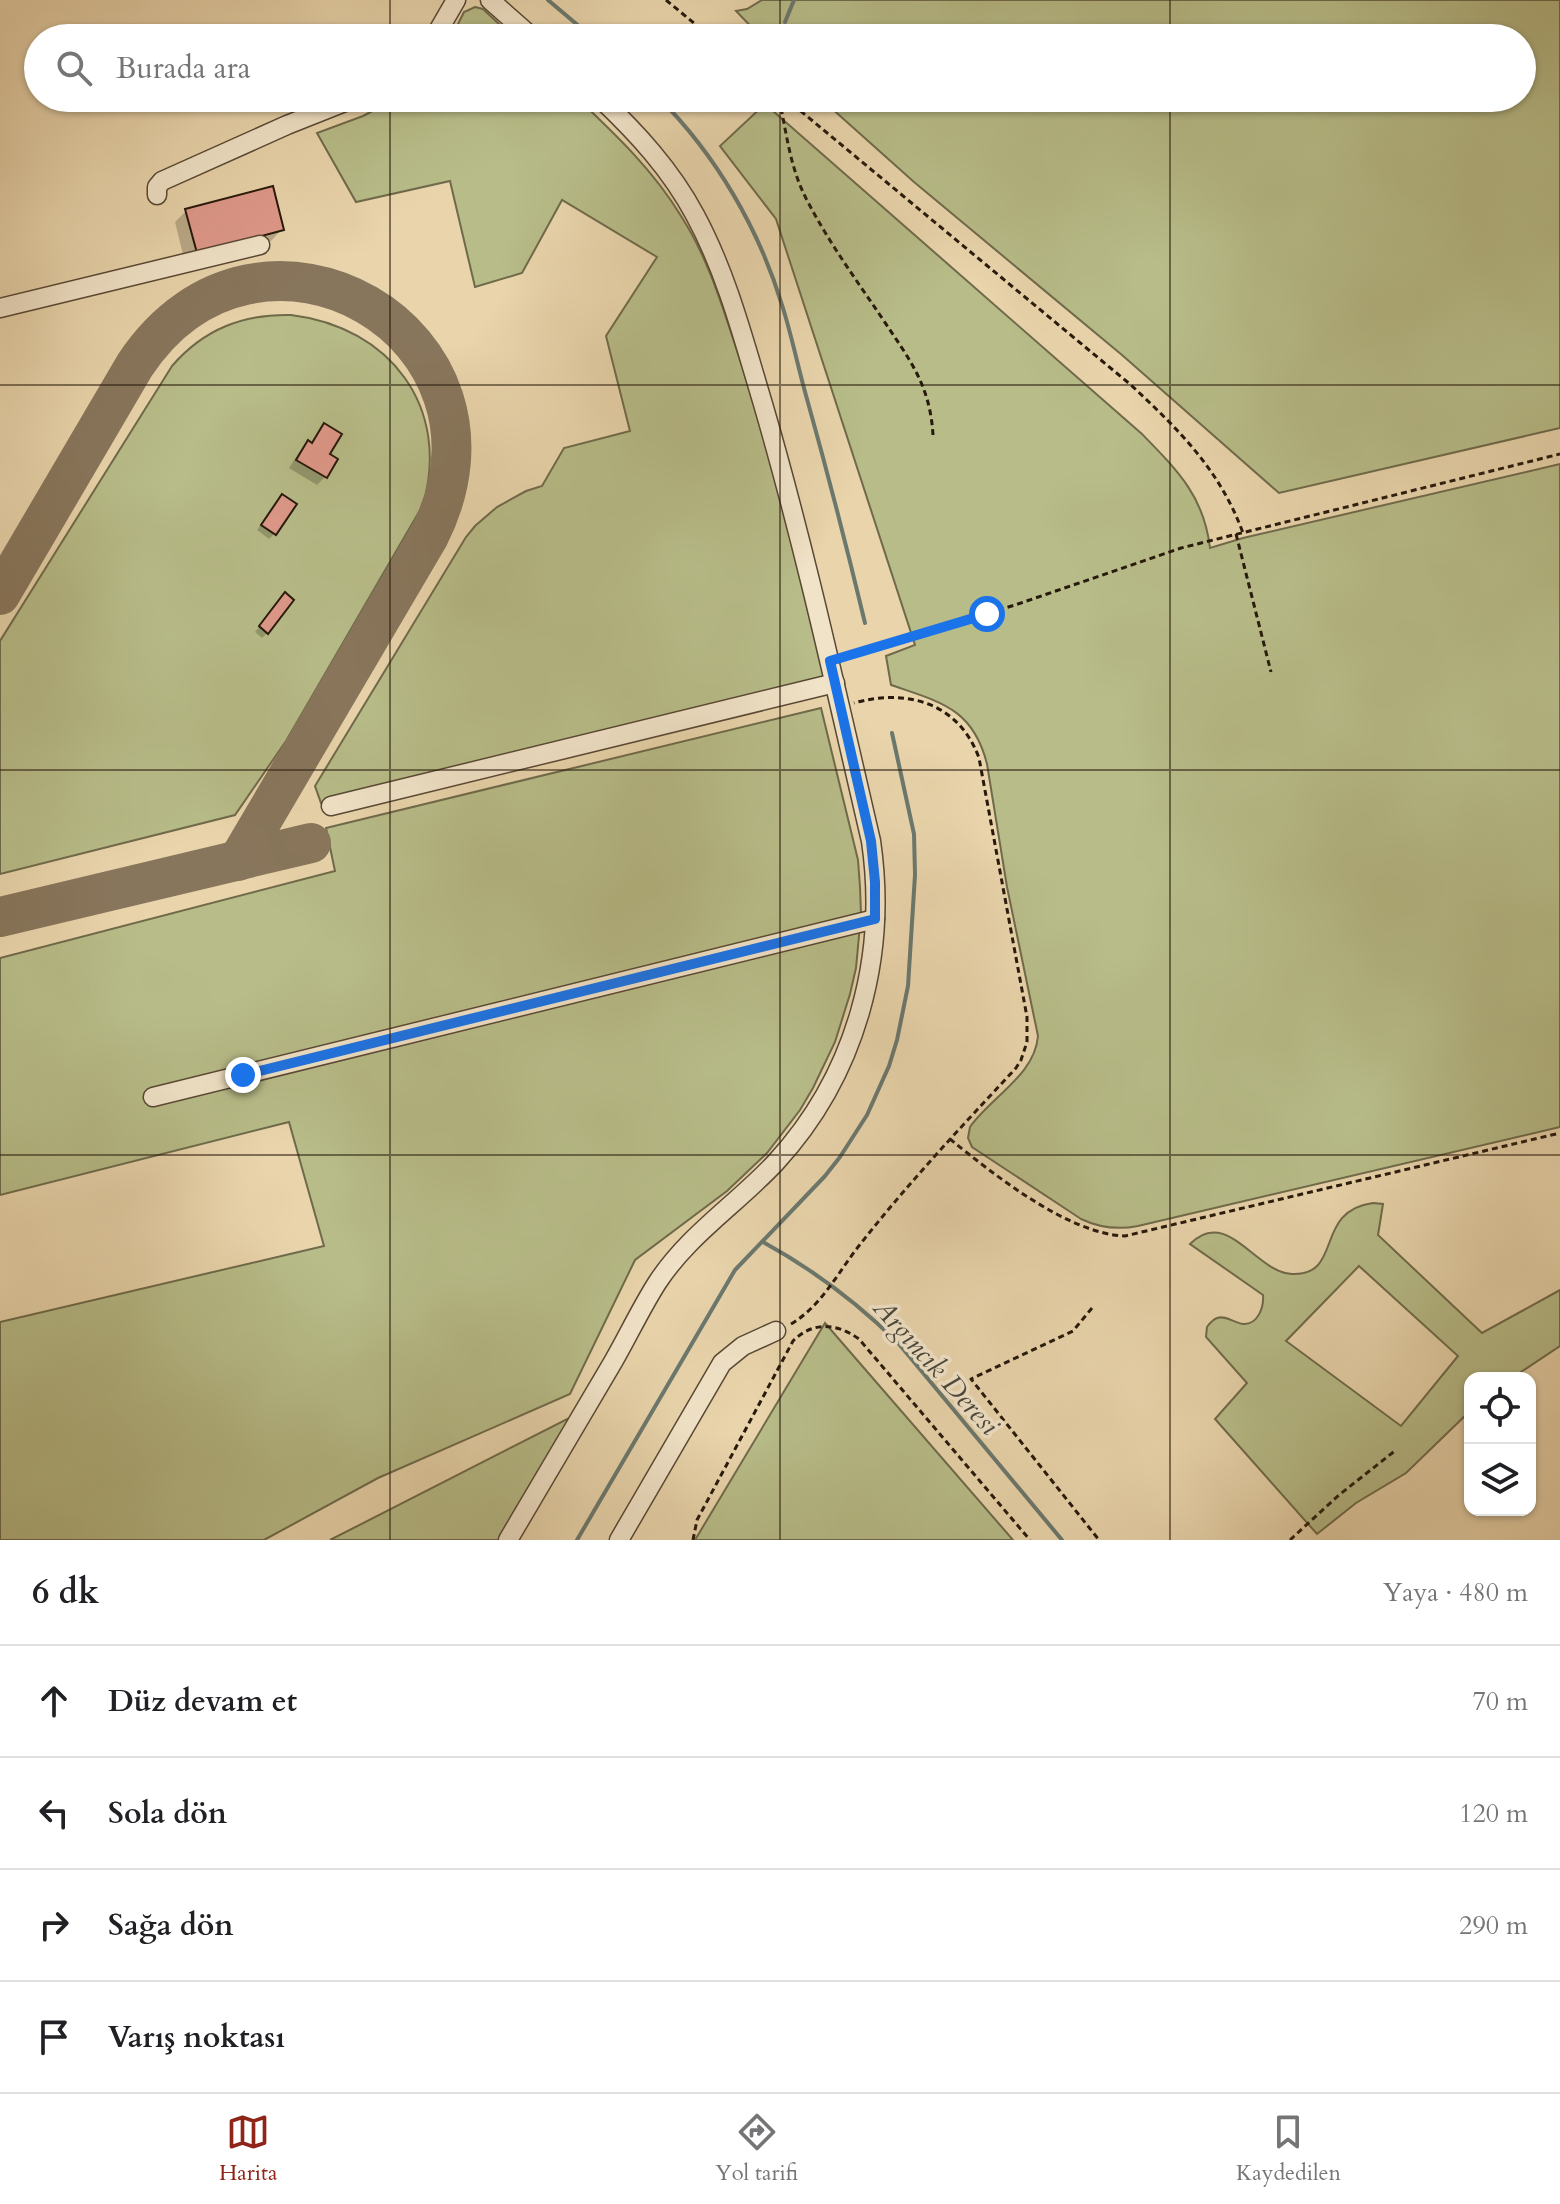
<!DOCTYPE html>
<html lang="tr">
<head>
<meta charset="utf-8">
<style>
  body { margin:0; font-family:Cardo,serif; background:#f2f2f2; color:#202124 }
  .controls { position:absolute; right:24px; bottom:24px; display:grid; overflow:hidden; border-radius:16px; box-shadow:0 2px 6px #0004 }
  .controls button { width:72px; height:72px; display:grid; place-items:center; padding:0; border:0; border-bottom:2px solid #e0e0e0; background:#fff; color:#202124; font:40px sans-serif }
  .stop { position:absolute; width:24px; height:24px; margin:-18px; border:6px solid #1a73e8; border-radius:50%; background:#fff }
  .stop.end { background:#1a73e8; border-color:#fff; box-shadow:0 2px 8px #0008 }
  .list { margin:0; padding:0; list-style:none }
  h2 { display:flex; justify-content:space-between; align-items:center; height:104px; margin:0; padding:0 32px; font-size:34px }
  h2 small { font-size:26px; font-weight:400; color:#757577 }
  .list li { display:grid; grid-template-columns:52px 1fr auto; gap:24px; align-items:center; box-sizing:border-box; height:112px; padding:0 32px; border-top:2px solid #e0e0e0 }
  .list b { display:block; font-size:30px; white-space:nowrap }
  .list em { font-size:26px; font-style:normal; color:#757577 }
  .icon { flex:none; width:44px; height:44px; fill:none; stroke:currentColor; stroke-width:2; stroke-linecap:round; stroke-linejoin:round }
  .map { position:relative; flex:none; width:1560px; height:1540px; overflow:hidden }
  .search { position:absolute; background:#fff; box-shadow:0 2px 6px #0004; left:24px; right:24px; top:24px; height:88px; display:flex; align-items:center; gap:20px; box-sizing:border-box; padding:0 28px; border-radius:44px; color:#757577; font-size:30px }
  .sheet { height:552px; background:#fff }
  nav { display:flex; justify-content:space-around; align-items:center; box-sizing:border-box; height:112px; border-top:2px solid #e0e0e0; background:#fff; font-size:22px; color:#757577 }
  nav a { display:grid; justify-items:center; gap:4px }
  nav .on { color:#8f2418 }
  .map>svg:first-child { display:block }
  .green { fill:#b7bc88; stroke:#6f6a4a; stroke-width:2; fill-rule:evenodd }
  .shadow { fill:#0003 }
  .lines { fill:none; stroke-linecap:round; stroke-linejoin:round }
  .stream { stroke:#6b786e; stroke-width:4 }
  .taxiway { stroke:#88765c; stroke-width:40 }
  .building { fill:#df998a; stroke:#27190c; stroke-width:2 }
  .minor-casing { stroke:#584834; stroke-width:21 }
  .path { stroke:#27190c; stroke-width:3; stroke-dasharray:6 4; stroke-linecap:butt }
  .minor { stroke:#f1e3c8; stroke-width:18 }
  .route { stroke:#1a73e8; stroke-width:10 }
  .grid { fill:none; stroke:#27190c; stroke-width:2; stroke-opacity:0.55 }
  .labels { text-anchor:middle; stroke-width:7; stroke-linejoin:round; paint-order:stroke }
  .water-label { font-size:28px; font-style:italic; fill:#49483d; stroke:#f1e3c8 }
</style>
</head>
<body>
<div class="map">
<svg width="1560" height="1540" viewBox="0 0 1560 1540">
  <rect width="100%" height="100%" fill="#e9d4ab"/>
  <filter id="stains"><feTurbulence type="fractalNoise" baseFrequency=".0025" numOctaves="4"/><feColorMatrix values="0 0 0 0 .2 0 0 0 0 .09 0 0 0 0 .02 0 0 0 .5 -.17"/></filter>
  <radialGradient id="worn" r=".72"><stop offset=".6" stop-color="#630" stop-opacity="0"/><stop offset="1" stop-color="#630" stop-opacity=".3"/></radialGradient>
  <g class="green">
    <polygon points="762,0 1560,0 1560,428 1279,493 1122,355 914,182 820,98 1522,98 1522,38 762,38 736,11 747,9"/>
    <polygon points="475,7 483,9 514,38 451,38 464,12"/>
    <path d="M397,98H577C616,135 653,170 681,216C710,261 724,312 741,363C774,467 800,574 827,680L321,803L315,786L466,537L475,526L497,507L526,491L542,486L564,448L630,431L606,336L657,257L562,200L522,273L475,287L450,181L356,202L317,133L363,116Z"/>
    <path d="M765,104L1142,434C1177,470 1204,496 1210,548L1243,538L1560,464V1127L1138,1226C1118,1230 1100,1228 1081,1219L972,1147L968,1138L970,1127C991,1097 1035,1075 1038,1036L1007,887L987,764C973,708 940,702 891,685L886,656L915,645L776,219L720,146Z"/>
    <path d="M291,315C390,327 451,407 423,505L286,741L235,815L0,874V641L172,366C204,329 243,314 291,315Z"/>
    <polygon points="821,708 858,860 860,887 861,914 856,968 850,994 835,1042 813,1088 800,1110 767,1153 727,1191 635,1260 570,1394 378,1478 264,1540 0,1540 0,1322 324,1246 289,1122 0,1195 0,958 335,871 326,828"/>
    <path d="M1373,1203L1383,1204L1378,1235L1482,1333L1560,1290V1346L1512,1378H1470V1411L1406,1473L1356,1503L1317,1534L1215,1419L1247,1383L1206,1337L1207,1327C1210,1323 1212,1320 1217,1318C1226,1315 1234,1323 1243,1324C1258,1325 1264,1307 1263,1295L1190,1244C1227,1206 1256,1273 1292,1274C1344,1276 1313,1211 1373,1203ZM1359,1266L1458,1356L1401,1426L1286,1341Z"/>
    <polygon points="825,1323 1013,1540 695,1540"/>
    <polygon points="583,1411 505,1540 330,1540"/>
  </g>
  <g class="shadow">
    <polygon points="186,211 282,229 271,241 185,263 175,222"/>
    <polygon points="324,425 328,455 325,477 317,485 289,468 300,451 308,443 310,444"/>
    <polygon points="282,496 274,534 269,539 257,530"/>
    <polygon points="280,600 267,633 262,638 255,632"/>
  </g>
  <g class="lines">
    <g class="stream">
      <polyline points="548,0 593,38"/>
      <polyline points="785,22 794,0"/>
      <path d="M659,98C716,155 759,229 782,305C792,336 798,368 807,399C828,474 847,548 865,623"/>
      <path d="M763,1242C814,1270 858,1303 899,1344L1062,1540"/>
      <polyline points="577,1540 735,1270 825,1176 840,1157 867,1115 889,1066 897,1040 908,986 915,875 914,834 892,733"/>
    </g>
    <g class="taxiway">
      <path d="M0,595L135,365C259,178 531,334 429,536L238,861"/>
      <polyline points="0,917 311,843"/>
    </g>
  </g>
  <g class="building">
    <polygon points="273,186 284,230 197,253 185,209"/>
    <polygon points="324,423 342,434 330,454 338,459 327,478 296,460 308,440 312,443"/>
    <polygon points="282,494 297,504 276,535 261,525"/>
    <polygon points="285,592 294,600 268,634 259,626"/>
  </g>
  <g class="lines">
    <defs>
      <g id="minor">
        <polyline points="490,0 533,38"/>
        <polyline points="434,38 456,0"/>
        <polyline points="157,195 157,187 162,181 287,125 355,98"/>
        <polyline points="0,308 260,245"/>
        <polyline points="331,806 835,683"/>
        <polyline points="153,1097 875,919"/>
        <path d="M508,1540C543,1481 578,1421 613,1362C628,1336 641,1308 657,1283C688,1235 738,1203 776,1162C856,1075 888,957 871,841C837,695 805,548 763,404C744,341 727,274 695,215C671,170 637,133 600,98"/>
        <polyline points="619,1540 722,1363 743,1346 776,1331"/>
      </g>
    </defs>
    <use href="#minor" class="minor-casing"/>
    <g class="path">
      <polyline points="666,0 712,38"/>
      <path d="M779,98C787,135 790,170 809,204C830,244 857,281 882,318C909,359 930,384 933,435"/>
      <path d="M785,98L1131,385C1179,430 1220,470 1243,533"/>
      <polyline points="1236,534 1271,672"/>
      <polyline points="845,657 1015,605 1181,548 1560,454"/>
      <path d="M950,1139C993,1174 1068,1234 1125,1236L1560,1133"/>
      <polyline points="1092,1308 1073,1331 971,1379 1099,1540"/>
      <path d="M791,1324C823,1305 839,1270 862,1242C910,1181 963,1125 1016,1068L1021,1060L1027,1042V1017L979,758C959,703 907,688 854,703"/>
      <path d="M693,1540L697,1520L793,1341C813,1321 837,1323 859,1339L1030,1540"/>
      <polyline points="1290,1540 1339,1495 1396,1450"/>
    </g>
    <use href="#minor" class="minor"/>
  </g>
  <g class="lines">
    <polyline class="route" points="243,1075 875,919 875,882 871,841 830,661 987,614"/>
  </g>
  <path class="grid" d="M390,0V38M780,0V38M1170,0V38M390,98V1540M780,98V1540M1170,98V1540M0,385H1560M0,770H1560M0,1155H1560"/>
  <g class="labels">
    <g class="water-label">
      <text transform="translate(937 1366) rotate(48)" y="10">Argıncık Deresi</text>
    </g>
  </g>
  <rect width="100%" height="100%" filter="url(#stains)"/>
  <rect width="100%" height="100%" fill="url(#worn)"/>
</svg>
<div class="controls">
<button><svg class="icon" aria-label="locate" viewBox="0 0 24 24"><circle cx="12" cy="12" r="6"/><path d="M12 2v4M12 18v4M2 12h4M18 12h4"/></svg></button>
<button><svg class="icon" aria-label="layers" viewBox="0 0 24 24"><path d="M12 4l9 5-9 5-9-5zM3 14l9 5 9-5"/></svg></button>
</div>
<div class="stop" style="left:987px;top:614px"></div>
<div class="stop end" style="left:243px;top:1075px"></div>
<div class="search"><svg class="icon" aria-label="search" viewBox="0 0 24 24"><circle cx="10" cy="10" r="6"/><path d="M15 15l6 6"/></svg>Burada ara</div>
</div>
<section class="sheet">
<h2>6 dk<small>Yaya · 480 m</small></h2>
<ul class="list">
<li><svg class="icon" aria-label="ahead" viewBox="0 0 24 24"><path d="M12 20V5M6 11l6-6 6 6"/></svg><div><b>Düz devam et</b></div><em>70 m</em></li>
<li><svg class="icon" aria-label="left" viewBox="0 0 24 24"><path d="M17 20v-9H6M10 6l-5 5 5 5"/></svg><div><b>Sola dön</b></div><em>120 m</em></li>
<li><svg class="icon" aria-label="right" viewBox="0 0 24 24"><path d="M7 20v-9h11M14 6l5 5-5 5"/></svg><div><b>Sağa dön</b></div><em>290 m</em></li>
<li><svg class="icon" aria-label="arrive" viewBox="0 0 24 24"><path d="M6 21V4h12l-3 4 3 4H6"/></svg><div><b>Varış noktası</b></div></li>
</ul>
</section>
<nav>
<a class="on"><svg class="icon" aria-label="map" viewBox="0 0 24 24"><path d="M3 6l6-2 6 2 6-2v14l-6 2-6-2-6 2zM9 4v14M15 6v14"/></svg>Harita</a>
<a><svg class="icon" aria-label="directions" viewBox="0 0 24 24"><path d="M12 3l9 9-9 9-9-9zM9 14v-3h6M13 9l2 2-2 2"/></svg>Yol tarifi</a>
<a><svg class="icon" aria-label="saved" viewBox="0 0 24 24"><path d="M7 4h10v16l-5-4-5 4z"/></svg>Kaydedilen</a>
</nav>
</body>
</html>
